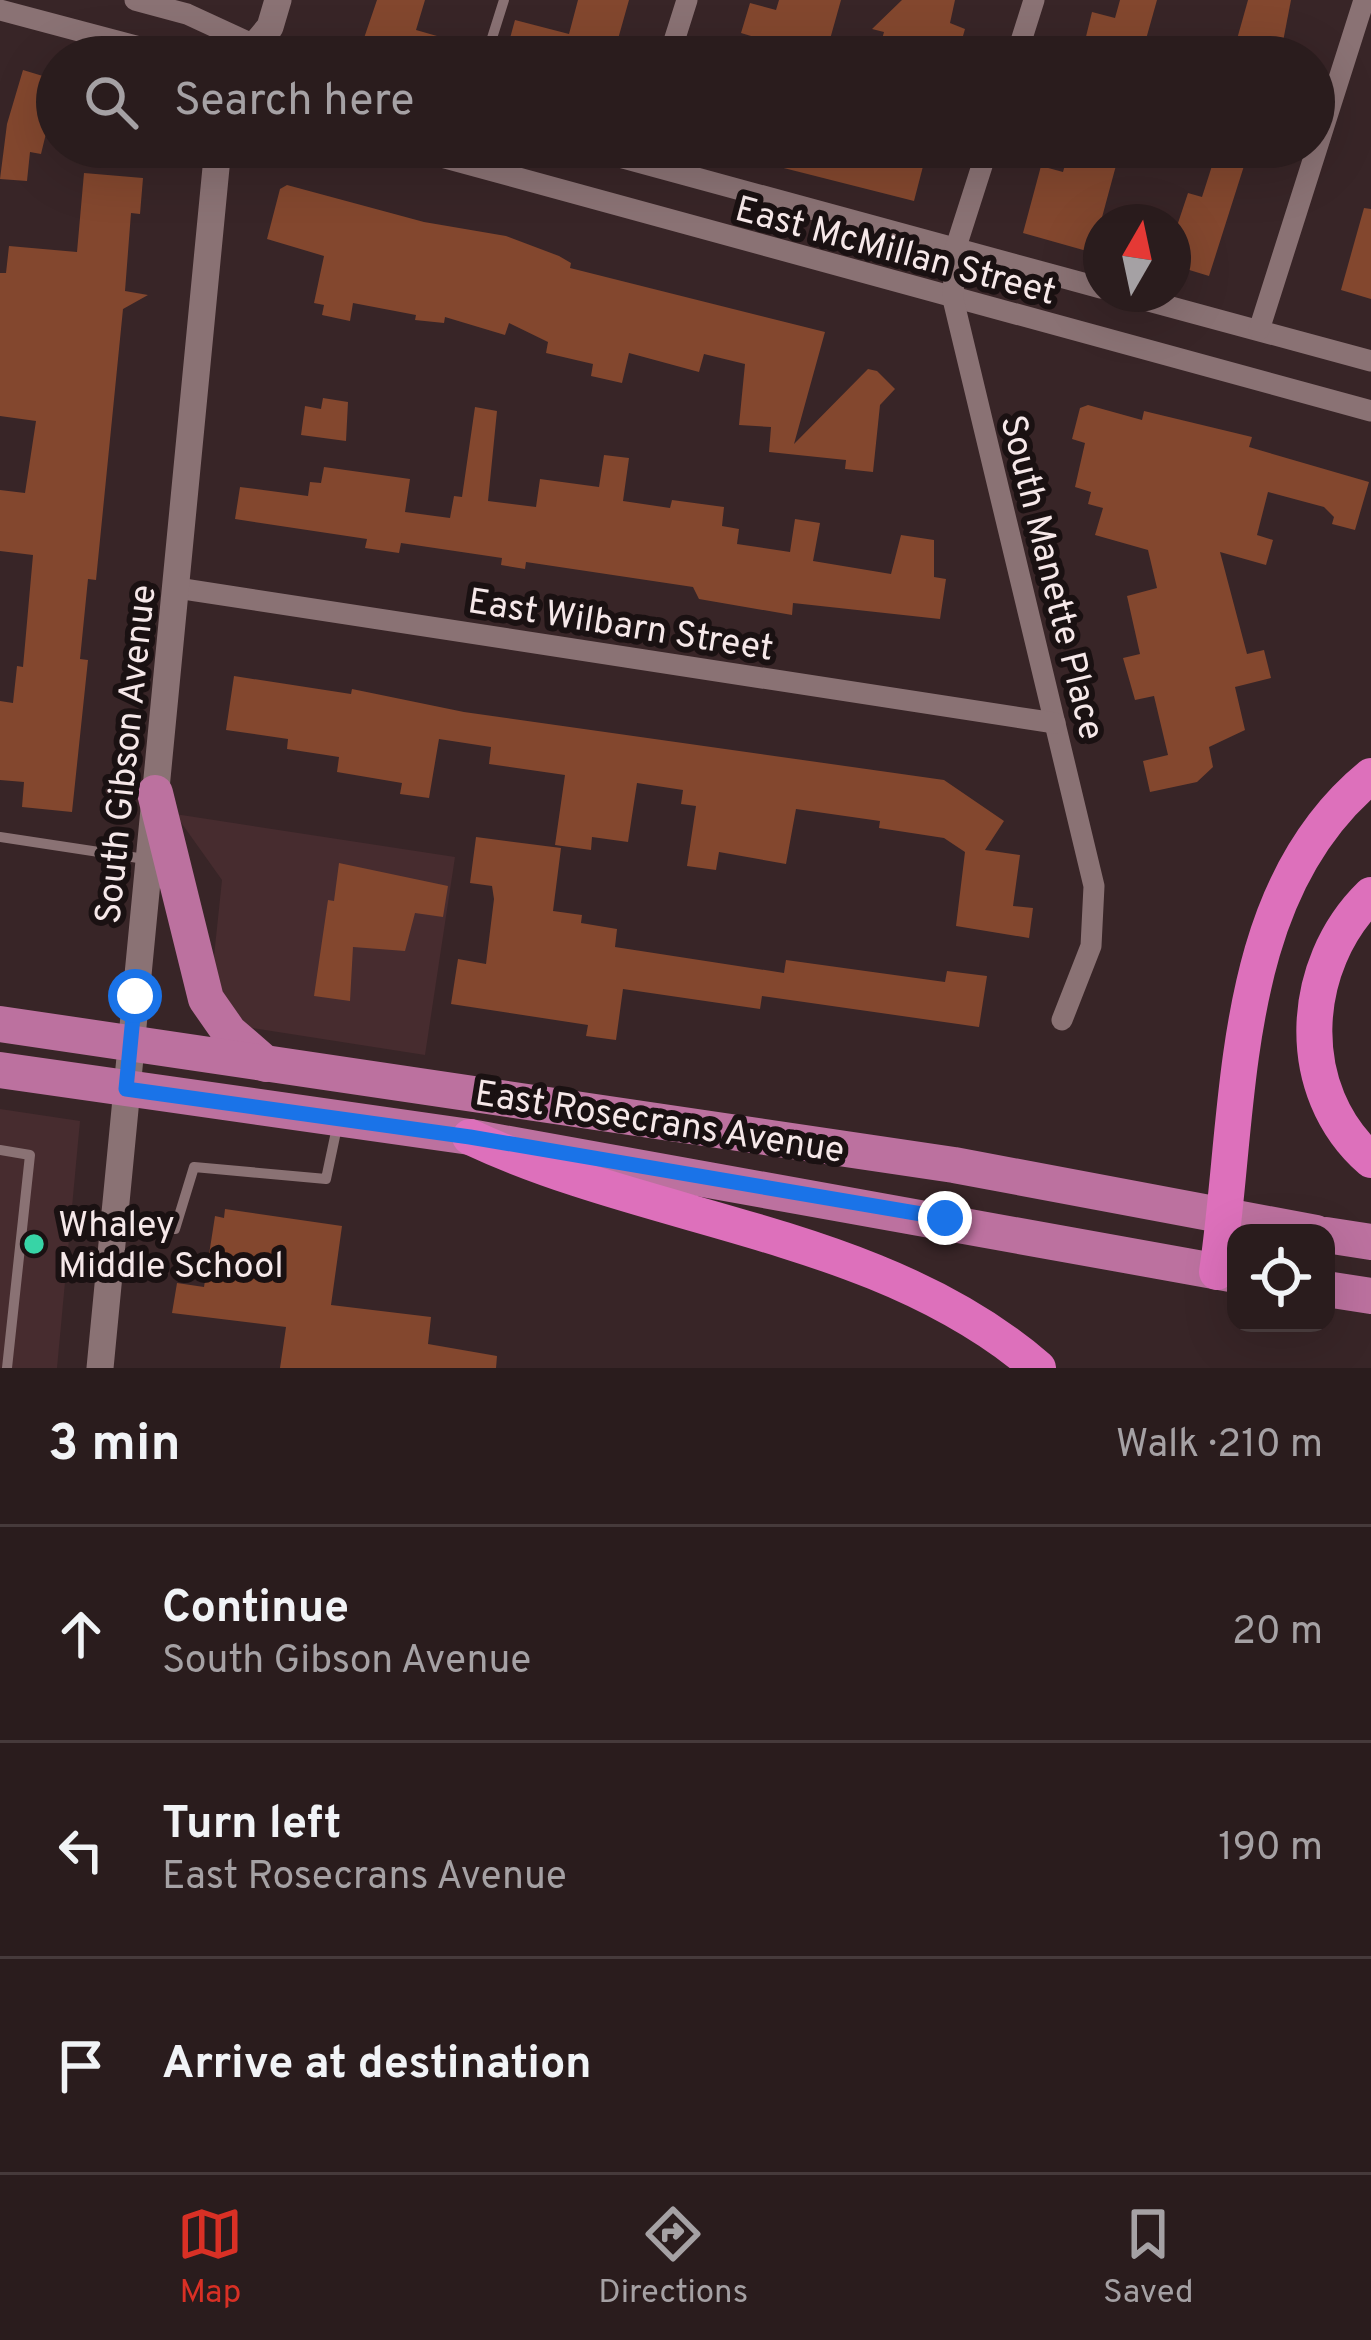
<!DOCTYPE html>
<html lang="en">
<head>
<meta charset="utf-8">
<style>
  body { margin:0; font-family:Overpass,sans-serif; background:#36292a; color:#f1f3f6 }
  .controls { position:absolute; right:36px; bottom:36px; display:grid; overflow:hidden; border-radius:24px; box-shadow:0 12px 48px #0002 }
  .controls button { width:108px; height:108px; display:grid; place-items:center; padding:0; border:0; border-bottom:3px solid #463a3b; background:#2a1c1d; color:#f1f3f6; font:60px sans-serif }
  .compass { position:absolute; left:1083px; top:204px; width:108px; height:108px; border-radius:50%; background:#2a1c1d; box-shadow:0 12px 48px #0002; rotate:9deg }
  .stop { position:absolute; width:36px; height:36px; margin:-27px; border:9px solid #1a73e8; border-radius:50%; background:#fff }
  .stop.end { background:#1a73e8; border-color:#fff; box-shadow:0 3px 12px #0008 }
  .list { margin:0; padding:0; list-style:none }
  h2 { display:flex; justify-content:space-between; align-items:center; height:156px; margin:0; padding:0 48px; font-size:51px }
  h2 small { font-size:39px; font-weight:400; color:#a5a1a4 }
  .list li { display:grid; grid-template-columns:78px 1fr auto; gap:36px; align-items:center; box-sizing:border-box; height:216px; padding:0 48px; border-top:3px solid #463a3b }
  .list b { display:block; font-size:45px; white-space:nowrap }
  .list p { margin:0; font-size:39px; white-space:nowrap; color:#a5a1a4 }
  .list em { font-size:39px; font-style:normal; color:#a5a1a4 }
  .icon { flex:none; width:66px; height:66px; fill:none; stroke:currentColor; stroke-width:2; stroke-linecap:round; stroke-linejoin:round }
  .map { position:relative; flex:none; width:1371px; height:1368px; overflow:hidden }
  .search { position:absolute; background:#2a1c1d; box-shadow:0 12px 48px #0002; left:36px; right:36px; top:36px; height:132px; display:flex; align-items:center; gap:30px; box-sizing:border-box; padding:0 42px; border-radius:66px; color:#a5a1a4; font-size:45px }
  .sheet { height:804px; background:#2a1c1d }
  nav { display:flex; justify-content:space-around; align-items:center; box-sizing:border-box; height:168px; border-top:3px solid #463a3b; background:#2a1c1d; font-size:33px; color:#a5a1a4 }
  nav a { display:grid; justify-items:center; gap:6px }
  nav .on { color:#d93025 }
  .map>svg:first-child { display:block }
  .built { fill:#472c2f }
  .building { fill:#83472e }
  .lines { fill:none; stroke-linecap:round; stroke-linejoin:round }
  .service { stroke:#8a7274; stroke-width:10 }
  .minor { stroke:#8a7274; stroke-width:21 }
  .tertiary { stroke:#8a7274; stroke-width:27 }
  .primary { stroke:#bc719f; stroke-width:36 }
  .motorway { stroke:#dd70bb; stroke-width:36 }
  .route { stroke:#1a73e8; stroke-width:15 }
  .poi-dot { fill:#37d4a6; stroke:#1a1112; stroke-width:4.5 }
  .labels { text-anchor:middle; stroke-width:12; stroke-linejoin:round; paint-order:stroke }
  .street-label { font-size:36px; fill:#f6e8e9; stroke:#1a1112 }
  .poi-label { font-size:36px; fill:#f6e8e9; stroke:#1a1112; text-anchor:start }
</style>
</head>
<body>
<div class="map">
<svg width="1371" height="1368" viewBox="0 0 1371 1368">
  <rect width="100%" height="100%" fill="#382527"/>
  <g class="built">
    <polygon points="175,814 455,857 425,1055 240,1026 211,985 222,880"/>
    <polygon points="0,1109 80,1121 57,1368 0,1368"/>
  </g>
  <g class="building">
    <polygon points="377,0 425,0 416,30 479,48 476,57 408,57 362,44"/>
    <polygon points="578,0 629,0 618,39 612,37 610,45 627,49 626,57 538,57 507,49 515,20 569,34"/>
    <polygon points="779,0 841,0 825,57 756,57 761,39 741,33 750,3 776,10"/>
    <polygon points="902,0 955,0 950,23 965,29 957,57 877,57 884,32 872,29"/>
    <polygon points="1120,0 1157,0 1141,57 1081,57 1092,12 1115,18"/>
    <polygon points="1248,0 1291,0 1280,57 1232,57"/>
    <polygon points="23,70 56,80 44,120 49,121 41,154 30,152 27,181 0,179 7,124"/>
    <polygon points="733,147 825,147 875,160 878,147 928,147 914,201 732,155"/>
    <polygon points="1070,147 1121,147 1101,221 1101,255 1023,233 1041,166 1063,172"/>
    <polygon points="1218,147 1250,147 1209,276 1173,265 1173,238 1188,193 1202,197"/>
    <polygon points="84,173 143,178 140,214 131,213 125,291 148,295 123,309 96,580 88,579 80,659 88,660 72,812 22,807 24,782 0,780 0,701 13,703 17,666 23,667 33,555 0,551 0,490 25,493 36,421 0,416 0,273 6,273 9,246 77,252"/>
    <polygon points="287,185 424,222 506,236 559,256 571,263 570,268 825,332 794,444 868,369 877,371 895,389 880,405 873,472 845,469 846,460 769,452 771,427 739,425 745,364 704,354 699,372 629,353 622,383 591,376 593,364 546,353 548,342 509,323 505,335 445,317 444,323 415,320 416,315 353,303 350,321 322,315 324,305 314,303 324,256 267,239 280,189"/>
    <polygon points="1364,208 1371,209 1371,299 1341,290"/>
    <polygon points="323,398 348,402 346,441 301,435 305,406 321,409"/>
    <polygon points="1088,405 1142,420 1144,411 1252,437 1249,447 1369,482 1355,530 1332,524 1334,517 1324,507 1268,492 1257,535 1273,540 1266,565 1220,552 1247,654 1264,650 1271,678 1235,687 1245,730 1209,747 1213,767 1197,782 1150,792 1143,761 1168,755 1154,696 1135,700 1123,658 1140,654 1127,596 1157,588 1148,550 1095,535 1103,508 1088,504 1091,492 1075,487 1085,443 1072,439 1080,408"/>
    <polygon points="475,407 497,411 488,501 536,507 540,479 599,487 604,455 629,458 623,501 670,508 672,500 724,507 722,526 739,529 737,544 790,552 795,519 820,523 813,561 891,574 901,535 934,540 934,577 946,579 940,619 793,603 792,615 699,599 693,587 526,562 525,569 501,565 502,558 401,543 399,553 365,548 367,539 235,519 240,487 308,496 310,482 321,483 324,467 410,479 405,512 450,518 454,496 462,497"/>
    <polygon points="234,676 351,694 352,689 464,712 944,780 1004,821 985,850 1020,855 1013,906 1033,908 1029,938 956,926 965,852 944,838 879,828 880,821 796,809 786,864 719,852 716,870 687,866 696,806 681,804 683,790 637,783 628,842 592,837 591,850 555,845 565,775 489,764 491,747 439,739 429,798 400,794 402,783 337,772 339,757 287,749 288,739 226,730"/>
    <polygon points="476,837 561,848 553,911 582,915 581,923 617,929 615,947 784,973 786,960 945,982 947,971 987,976 979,1027 762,996 760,1009 623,989 616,1040 586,1036 588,1025 451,1004 458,959 486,964 494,899 492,886 470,883"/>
    <polygon points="339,863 448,886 443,917 415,913 405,951 353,947 350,1001 314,996 328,900 334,901"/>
    <polygon points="225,1209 342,1226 331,1305 431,1317 428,1344 497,1356 496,1368 280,1368 286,1327 172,1313 177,1283 204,1287 215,1216 224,1218"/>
  </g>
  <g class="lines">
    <g class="service">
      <polyline points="486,57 504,0"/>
      <polyline points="0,837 145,859"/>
      <polyline points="0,1150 30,1155 7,1368"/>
      <polyline points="116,1220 175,1229 194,1167 326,1179 337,1127"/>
    </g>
    <g class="minor">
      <polyline points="135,0 187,14 280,57"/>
      <polyline points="0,10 177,57"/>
      <polyline points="669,57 687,0"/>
      <polyline points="1016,57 1034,0"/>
      <polyline points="405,147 1371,411"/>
      <polyline points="583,147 1101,288"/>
      <polyline points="988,147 955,250 953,299 1094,886 1091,946 1062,1020"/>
      <polyline points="1123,294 1371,361"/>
      <polyline points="1259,330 1364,0"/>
      <polyline points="177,588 1055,723"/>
    </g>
    <g class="tertiary">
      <polyline points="245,57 270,27 278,0"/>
      <polyline points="100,1368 218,147"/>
    </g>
    <g class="primary">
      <polyline points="155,793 206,999 229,1032 266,1064"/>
      <polyline points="0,1024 954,1165 1316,1233"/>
      <polyline points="0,1070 470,1137 1236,1275"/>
      <polyline points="1326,1235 1371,1242"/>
      <polyline points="1326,1289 1371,1296"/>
    </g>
    <g class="motorway">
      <path d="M1371,895C1299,965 1292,1091 1371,1160"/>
      <path d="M470,1137C653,1223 881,1232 1038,1368"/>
      <path d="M1217,1272C1242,1104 1227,894 1371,776"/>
    </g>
  </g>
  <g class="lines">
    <polyline class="route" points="135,996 126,1089 470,1137 945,1218"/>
  </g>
  <circle class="poi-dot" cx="34" cy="1244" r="12"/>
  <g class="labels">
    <g class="street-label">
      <text transform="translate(896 249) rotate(15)" y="13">East McMillan Street</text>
      <text transform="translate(1054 577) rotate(76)" y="13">South Manette Place</text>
      <text transform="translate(621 623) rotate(9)" y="13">East Wilbarn Street</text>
      <text transform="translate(124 754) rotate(-84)" y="13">South Gibson Avenue</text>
      <text transform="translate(660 1120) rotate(9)" y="13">East Rosecrans Avenue</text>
    </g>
    <g class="poi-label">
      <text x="58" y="1236">Whaley<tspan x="58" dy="41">Middle School</tspan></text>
    </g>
  </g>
</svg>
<div class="controls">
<button><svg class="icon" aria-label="locate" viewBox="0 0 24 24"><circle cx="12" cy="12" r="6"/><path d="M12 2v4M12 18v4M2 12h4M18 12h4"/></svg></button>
</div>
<svg class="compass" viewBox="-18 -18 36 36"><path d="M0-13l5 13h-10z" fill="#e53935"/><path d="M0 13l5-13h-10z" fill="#a5a1a4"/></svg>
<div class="stop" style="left:135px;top:996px"></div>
<div class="stop end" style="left:945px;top:1218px"></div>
<div class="search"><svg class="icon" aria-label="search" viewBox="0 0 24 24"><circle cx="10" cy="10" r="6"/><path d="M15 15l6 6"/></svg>Search here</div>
</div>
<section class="sheet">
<h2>3 min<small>Walk · 210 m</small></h2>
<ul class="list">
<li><svg class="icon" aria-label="ahead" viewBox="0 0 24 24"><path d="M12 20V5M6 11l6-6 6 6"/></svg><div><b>Continue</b><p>South Gibson Avenue</p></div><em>20 m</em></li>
<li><svg class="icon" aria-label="left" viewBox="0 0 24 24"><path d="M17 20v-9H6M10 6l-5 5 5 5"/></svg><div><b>Turn left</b><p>East Rosecrans Avenue</p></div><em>190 m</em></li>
<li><svg class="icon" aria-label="arrive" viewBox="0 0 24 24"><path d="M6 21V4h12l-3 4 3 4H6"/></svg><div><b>Arrive at destination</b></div></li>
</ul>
</section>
<nav>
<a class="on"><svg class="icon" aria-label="map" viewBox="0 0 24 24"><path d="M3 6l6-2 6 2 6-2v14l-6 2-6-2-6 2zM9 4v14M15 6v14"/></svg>Map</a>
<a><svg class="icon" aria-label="directions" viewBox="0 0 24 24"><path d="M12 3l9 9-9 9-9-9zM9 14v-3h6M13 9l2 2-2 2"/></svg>Directions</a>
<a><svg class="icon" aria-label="saved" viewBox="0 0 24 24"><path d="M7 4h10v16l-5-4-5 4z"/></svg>Saved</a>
</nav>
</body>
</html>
